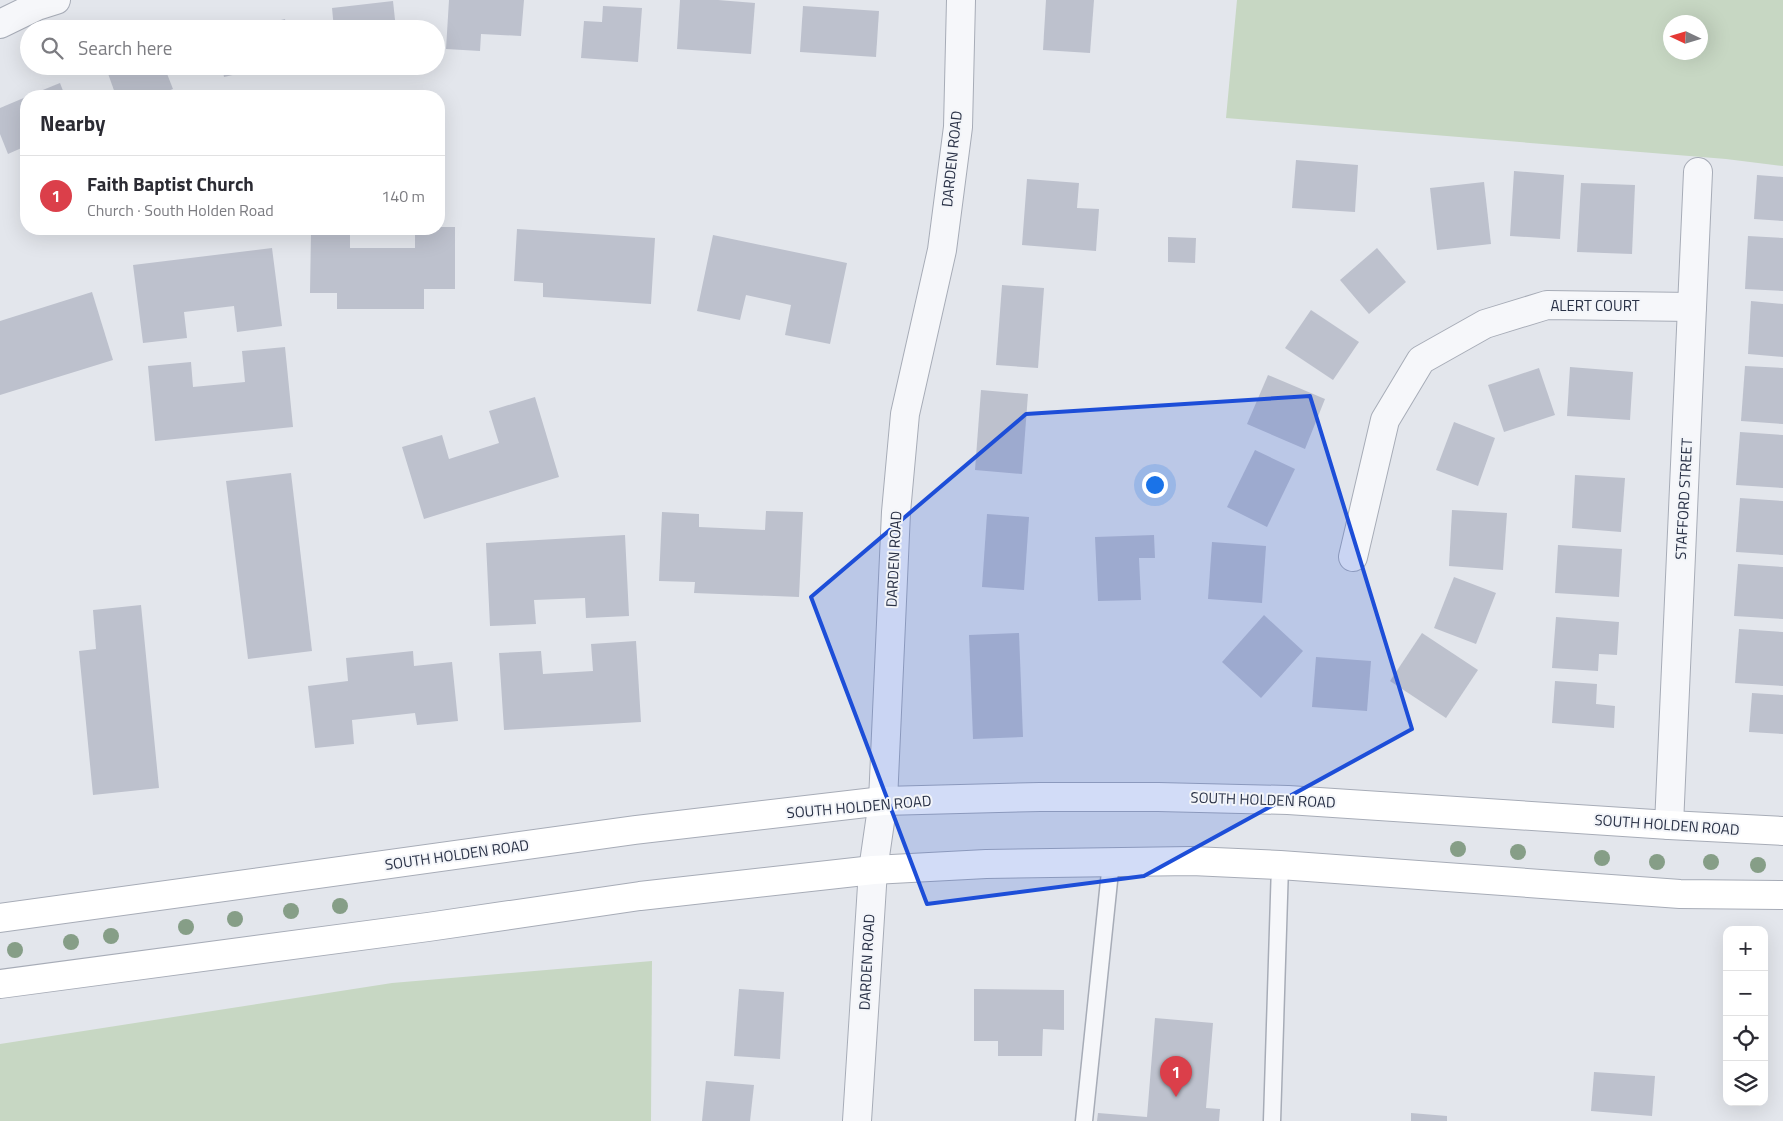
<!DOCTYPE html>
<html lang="en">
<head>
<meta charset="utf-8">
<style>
  body { margin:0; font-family:"Titillium Web",sans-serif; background:#f2f2f3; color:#2b2b33 }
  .controls { position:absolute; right:15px; bottom:15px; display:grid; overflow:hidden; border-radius:10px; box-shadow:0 5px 20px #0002 }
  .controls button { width:45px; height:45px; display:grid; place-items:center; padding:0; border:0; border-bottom:1px solid #e1e1e2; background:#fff; color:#2b2b33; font:25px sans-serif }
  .compass { position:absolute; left:1663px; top:15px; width:45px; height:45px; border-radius:50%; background:#fff; box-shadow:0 5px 20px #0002; rotate:274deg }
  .you { position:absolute; left:1154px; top:484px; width:18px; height:18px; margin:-12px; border:4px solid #fff; border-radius:50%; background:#1a73e8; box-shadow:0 0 0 8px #1a73e833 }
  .badge { display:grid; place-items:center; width:32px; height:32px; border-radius:50%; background:#db3f4a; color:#fff; font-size:16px; font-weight:700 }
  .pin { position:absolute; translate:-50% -41px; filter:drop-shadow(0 1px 2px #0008) }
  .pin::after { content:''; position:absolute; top:26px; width:18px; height:15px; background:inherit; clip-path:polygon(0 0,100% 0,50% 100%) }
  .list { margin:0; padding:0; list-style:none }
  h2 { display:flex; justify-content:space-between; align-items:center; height:65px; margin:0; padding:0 20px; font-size:21px }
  h2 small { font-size:16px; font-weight:400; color:#7c7c81 }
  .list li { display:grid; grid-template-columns:32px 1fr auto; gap:15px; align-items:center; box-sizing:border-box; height:80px; padding:0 20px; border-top:1px solid #e1e1e2 }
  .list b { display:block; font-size:19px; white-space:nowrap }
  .list p { margin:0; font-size:16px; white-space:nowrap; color:#7c7c81 }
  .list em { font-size:16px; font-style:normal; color:#7c7c81 }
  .icon { flex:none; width:28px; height:28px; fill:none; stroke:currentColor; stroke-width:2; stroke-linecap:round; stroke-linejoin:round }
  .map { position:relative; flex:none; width:1783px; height:1121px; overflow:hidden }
  .search { position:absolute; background:#fff; box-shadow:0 5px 20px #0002; left:20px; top:20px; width:425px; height:55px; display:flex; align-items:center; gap:12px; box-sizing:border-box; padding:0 18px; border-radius:28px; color:#7c7c81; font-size:19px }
  .panel { position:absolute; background:#fff; box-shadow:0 5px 20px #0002; left:20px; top:90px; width:425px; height:145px; border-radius:20px }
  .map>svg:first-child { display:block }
  .green { fill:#c7d7c3; fill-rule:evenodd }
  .building { fill:#bdc1cd }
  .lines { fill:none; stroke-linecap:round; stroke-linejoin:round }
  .service-casing { stroke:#a7acb7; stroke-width:19 }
  .minor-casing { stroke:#a7acb7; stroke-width:30 }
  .secondary-casing { stroke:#a7acb7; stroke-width:30 }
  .service { stroke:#f6f7fa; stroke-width:16 }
  .minor { stroke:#f6f7fa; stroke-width:28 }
  .secondary { stroke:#fff; stroke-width:28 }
  .tree { fill:#869e87 }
  .marked { fill:#1d4ed8; fill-opacity:0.2; stroke:#1d4ed8; stroke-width:4; stroke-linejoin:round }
  .labels { text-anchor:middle; stroke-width:4; stroke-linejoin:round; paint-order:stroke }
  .street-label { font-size:15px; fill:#293146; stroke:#f3f5f9 }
</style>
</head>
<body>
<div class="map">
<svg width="1783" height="1121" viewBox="0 0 1783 1121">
  <rect width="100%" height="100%" fill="#e3e6ec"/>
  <g class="green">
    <path d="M1237,0H1783V166L1726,159L1226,118ZM1670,22H1700V52H1670Z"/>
    <polygon points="652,961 651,1121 0,1121 0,1044 392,983"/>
  </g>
  <g class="building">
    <polygon points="449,0 524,0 521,36 481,34 480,51 446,49"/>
    <polygon points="680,0 718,0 755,3 751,54 677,49"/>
    <polygon points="1046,0 1094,0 1090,53 1043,50"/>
    <polygon points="393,1 396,29 334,29 332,8"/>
    <polygon points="603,6 642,8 638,62 581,58 584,21 602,22"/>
    <polygon points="803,6 879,11 876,57 800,52"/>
    <polygon points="285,19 287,29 249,29 249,28"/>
    <polygon points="111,66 164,66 173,89 154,96 116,96 106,68"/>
    <polygon points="222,66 267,66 267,67 224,77"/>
    <polygon points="60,83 65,96 28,96"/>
    <polygon points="26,97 26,146 8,154 0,134 0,108"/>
    <polygon points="1296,160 1358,165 1355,212 1292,208"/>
    <polygon points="1514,171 1564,175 1560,239 1510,236"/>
    <polygon points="1757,175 1783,177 1783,221 1754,219"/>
    <polygon points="1027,179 1079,183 1077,208 1099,209 1096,251 1022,245"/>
    <polygon points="1484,182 1491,244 1437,250 1430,188"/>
    <polygon points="1581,183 1635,185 1632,254 1577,252"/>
    <polygon points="439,227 455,227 455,289 424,289 424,309 337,309 337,293 310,293 311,232 350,232 350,248 415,248 415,229 439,229"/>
    <polygon points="517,229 655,238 651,304 543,297 543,283 514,281"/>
    <polygon points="713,235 847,263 830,344 785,335 791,305 746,295 740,320 697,311"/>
    <polygon points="1748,236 1783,238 1783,291 1745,289"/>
    <polygon points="1168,237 1196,238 1195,263 1168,262"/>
    <polygon points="272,248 282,326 237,332 234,306 184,312 187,338 143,343 133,265"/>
    <polygon points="1377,248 1406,282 1369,314 1340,280"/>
    <polygon points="1002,285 1044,288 1038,368 996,365"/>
    <polygon points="92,292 113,360 0,395 0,321"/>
    <polygon points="1751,301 1783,304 1783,357 1748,354"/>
    <polygon points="1311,310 1359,342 1333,380 1285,348"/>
    <polygon points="285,347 293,427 155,441 148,366 191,362 193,387 245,382 242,351"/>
    <polygon points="1745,366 1783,368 1783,424 1741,421"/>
    <polygon points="1570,367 1633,372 1630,420 1567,416"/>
    <polygon points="1539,368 1555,415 1504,432 1488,385"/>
    <polygon points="1268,375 1325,399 1305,449 1247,424"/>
    <polygon points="981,390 1028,394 1022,474 975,470"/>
    <polygon points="535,397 559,477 424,519 402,447 442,435 449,459 499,443 489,411"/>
    <polygon points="1454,422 1495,438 1478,486 1436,470"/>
    <polygon points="1740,432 1783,435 1783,488 1736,485"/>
    <polygon points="1255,450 1295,469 1267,527 1227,507"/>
    <polygon points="291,473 312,651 248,659 226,481"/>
    <polygon points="1575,475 1625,478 1621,532 1572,528"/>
    <polygon points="1740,498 1783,501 1783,555 1736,552"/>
    <polygon points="1452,510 1507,513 1503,570 1449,566"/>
    <polygon points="766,511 803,512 799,597 694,593 695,582 659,581 662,512 699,514 699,527 765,530"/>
    <polygon points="987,514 1029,517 1024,590 982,587"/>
    <polygon points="625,535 629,616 586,618 585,598 534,600 536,624 490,626 486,543"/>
    <polygon points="1154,535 1155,558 1139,558 1141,600 1098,601 1095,537"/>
    <polygon points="1212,542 1266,546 1262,603 1208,599"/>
    <polygon points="1558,545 1622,549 1619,597 1555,593"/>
    <polygon points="1738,564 1783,567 1783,619 1734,616"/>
    <polygon points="1454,577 1496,593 1476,644 1434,628"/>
    <polygon points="141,605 159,788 93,795 79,651 96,649 93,610"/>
    <polygon points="1264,615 1303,651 1261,698 1222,662"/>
    <polygon points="1556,617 1619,622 1617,655 1599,654 1598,671 1552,668"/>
    <polygon points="1739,629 1783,632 1783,686 1735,683"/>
    <polygon points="1019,633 1023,737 973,739 969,635"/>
    <polygon points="1422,633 1478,670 1446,718 1390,681"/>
    <polygon points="636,641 641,722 504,730 499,653 541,651 543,674 593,671 591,644"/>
    <polygon points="413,651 414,666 452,662 458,721 417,725 415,713 352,720 354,744 315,748 308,686 348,681 346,658"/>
    <polygon points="1316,657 1371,661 1367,711 1312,707"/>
    <polygon points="1555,681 1597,684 1596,704 1615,706 1614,728 1552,723"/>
    <polygon points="1752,693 1783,695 1783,734 1749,732"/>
    <polygon points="739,989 784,992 780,1059 734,1056"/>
    <polygon points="974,989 1064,990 1064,1030 1043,1029 1042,1056 998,1056 998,1041 974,1041"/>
    <polygon points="1155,1018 1213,1023 1206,1108 1220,1109 1219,1121 1097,1121 1098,1113 1147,1117"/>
    <polygon points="1594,1072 1655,1076 1652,1116 1591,1111"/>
    <polygon points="706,1081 754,1085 750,1121 702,1121"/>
    <polygon points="1411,1113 1447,1116 1447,1121 1411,1121"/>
  </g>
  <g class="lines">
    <defs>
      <g id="service">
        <polyline points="1084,1121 1111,862"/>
        <polyline points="1272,1121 1280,865"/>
      </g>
      <g id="minor">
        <polyline points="0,24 37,6 56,0"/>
        <polyline points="1353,557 1385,420 1421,360 1485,324 1547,305 1692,307"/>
        <polyline points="1669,825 1698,172"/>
        <polyline points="857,1121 873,870 883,801 896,512 905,414 942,250 958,127 961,0"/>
      </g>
      <g id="secondary">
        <polyline points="0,918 635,830 883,801 1040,797 1158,797 1288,800 1669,825 1783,831"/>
        <polyline points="0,984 428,927 640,896 873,870 986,864 1192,861 1280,865 1680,894 1783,895"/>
      </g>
    </defs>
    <use href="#service" class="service-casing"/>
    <use href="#minor" class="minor-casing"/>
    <use href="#secondary" class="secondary-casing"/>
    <use href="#service" class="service"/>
    <use href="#minor" class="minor"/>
    <use href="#secondary" class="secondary"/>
  </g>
  <g class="tree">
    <circle cx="1458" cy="849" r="8"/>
    <circle cx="1518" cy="852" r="8"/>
    <circle cx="1602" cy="858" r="8"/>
    <circle cx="1657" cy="862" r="8"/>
    <circle cx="1711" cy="862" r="8"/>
    <circle cx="1758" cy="865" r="8"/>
    <circle cx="340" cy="906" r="8"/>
    <circle cx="291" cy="911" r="8"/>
    <circle cx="235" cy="919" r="8"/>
    <circle cx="186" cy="927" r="8"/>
    <circle cx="111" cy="936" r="8"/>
    <circle cx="71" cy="942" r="8"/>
    <circle cx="15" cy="950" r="8"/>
  </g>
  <path class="marked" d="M1310,396L1412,729L1144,876L927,904L811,597L1026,414Z"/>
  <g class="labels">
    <g class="street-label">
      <text transform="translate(952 159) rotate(-84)" y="5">DARDEN ROAD</text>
      <text x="1595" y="311">ALERT COURT</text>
      <text transform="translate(1684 499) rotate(-87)" y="5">STAFFORD STREET</text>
      <text transform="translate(894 559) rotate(-87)" y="5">DARDEN ROAD</text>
      <text transform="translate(1263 800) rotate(2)" y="5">SOUTH HOLDEN ROAD</text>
      <text transform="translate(859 807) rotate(-5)" y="5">SOUTH HOLDEN ROAD</text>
      <text transform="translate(1667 825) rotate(4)" y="5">SOUTH HOLDEN ROAD</text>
      <text transform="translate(457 855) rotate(-8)" y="5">SOUTH HOLDEN ROAD</text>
      <text transform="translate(867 962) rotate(-87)" y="5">DARDEN ROAD</text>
    </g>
  </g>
</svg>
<div class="controls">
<button>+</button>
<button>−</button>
<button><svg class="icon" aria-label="locate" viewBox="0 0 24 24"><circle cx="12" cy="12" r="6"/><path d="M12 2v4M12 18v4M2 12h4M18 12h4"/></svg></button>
<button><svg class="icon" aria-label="layers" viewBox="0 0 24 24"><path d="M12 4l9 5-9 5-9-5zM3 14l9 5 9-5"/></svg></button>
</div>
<svg class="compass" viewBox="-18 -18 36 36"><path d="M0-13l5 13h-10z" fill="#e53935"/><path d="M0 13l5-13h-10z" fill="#7c7c81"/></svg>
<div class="you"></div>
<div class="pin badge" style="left:1176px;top:1097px">1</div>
<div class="search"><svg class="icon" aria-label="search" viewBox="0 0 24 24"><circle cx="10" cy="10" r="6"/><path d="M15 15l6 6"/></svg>Search here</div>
<section class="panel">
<h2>Nearby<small></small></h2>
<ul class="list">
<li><span class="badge">1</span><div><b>Faith Baptist Church</b><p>Church · South Holden Road</p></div><em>140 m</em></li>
</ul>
</section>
</div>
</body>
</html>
